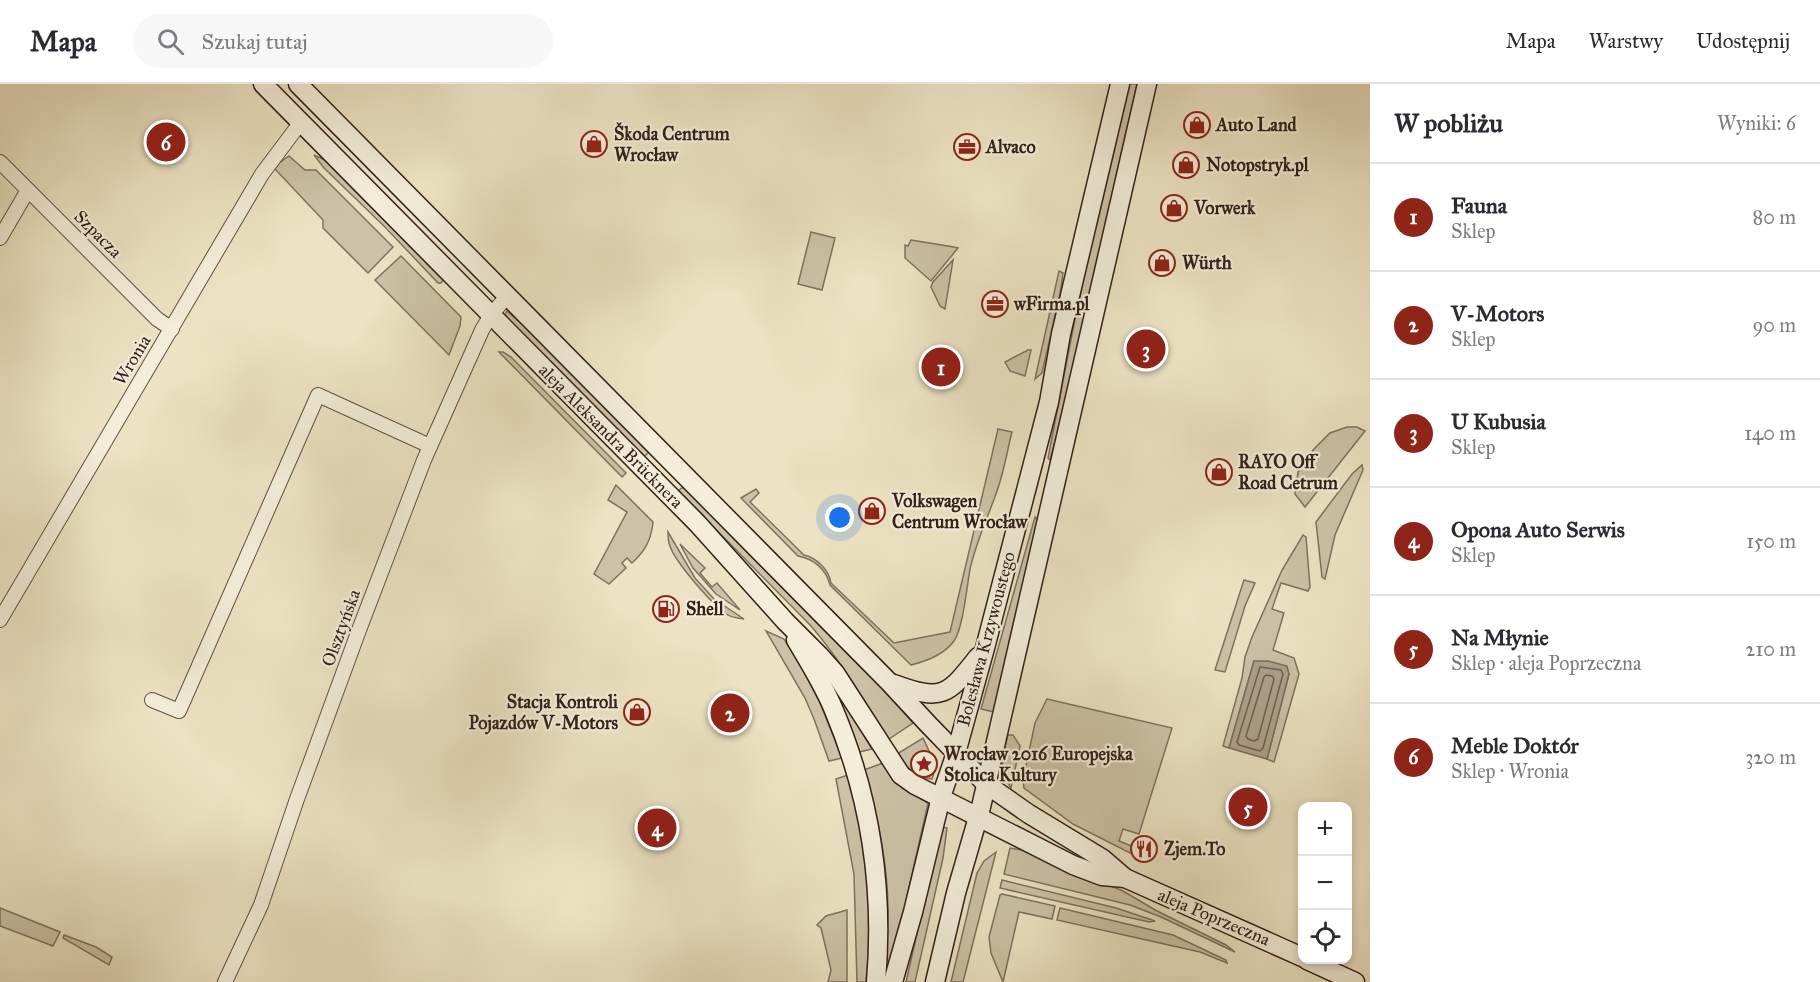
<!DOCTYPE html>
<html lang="pl">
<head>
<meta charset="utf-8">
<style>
  body { margin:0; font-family:"IM FELL Great Primer",serif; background:#f7f7f7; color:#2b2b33 }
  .controls { position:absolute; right:18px; bottom:18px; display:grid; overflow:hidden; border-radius:12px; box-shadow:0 3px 9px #0003 }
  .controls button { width:54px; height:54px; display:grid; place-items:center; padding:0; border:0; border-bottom:2px solid #e1e1e2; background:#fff; color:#2b2b33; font:30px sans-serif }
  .you { position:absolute; left:840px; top:434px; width:21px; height:21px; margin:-15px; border:4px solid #fff; border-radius:50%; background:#1a73e8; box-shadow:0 0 0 9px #1a73e833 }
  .badge { display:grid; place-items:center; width:39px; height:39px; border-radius:50%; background:#8f2418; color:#fff; font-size:20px; font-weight:700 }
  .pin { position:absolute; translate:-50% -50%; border:3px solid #fff; box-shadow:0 2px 6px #0006 }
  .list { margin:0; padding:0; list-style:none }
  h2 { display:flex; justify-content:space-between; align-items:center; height:78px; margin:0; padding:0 24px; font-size:26px }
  h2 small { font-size:20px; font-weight:400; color:#7c7c81 }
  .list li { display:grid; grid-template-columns:39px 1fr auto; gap:18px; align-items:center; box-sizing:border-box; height:108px; padding:0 24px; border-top:2px solid #e1e1e2 }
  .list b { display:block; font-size:22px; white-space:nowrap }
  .list p { margin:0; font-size:20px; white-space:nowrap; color:#7c7c81 }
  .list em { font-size:20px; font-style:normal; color:#7c7c81 }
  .icon { flex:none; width:33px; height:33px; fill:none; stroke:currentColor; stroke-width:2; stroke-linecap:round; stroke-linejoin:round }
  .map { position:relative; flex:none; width:1370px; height:898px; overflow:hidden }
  header { display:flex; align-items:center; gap:36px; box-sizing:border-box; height:84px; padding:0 30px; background:#fff; border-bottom:2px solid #e1e1e2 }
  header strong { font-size:28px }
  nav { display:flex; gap:33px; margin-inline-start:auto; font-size:21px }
  .search { width:420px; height:54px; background:#f7f7f7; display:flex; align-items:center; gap:15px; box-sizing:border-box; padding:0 21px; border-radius:33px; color:#7c7c81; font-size:22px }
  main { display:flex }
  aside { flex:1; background:#fff }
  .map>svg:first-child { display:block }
  .green { fill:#ccc2a7; stroke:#7f7160; stroke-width:1.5 }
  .water { fill:#ada18a; stroke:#7c6d5d; stroke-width:1.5 }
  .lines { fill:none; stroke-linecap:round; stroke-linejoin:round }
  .shore { stroke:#706052; stroke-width:1.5 }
  .street-casing { stroke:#605144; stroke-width:16 }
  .secondary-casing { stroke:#322019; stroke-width:21 }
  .street { stroke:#f3edd9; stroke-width:14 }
  .secondary { stroke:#f3edd9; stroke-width:18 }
  .labels { text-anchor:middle; stroke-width:4.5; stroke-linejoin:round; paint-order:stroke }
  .poi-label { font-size:18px; font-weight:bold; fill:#322019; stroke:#f3edd9; text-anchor:start }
  .street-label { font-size:18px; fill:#322019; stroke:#f3edd9 }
</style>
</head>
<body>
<header>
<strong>Mapa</strong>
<div class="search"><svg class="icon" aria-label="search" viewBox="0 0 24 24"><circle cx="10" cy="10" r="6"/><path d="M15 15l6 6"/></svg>Szukaj tutaj</div>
<nav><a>Mapa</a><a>Warstwy</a><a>Udostępnij</a></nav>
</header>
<main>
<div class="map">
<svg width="1370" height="898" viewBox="0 0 1370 898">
  <rect width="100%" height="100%" fill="#ece3c4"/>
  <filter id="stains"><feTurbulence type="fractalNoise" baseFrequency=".00333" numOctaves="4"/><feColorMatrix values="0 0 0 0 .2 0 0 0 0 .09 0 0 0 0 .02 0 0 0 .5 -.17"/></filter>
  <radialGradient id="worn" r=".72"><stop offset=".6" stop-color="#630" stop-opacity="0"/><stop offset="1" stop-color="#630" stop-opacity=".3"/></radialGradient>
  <g class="green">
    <polygon points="1128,0 1137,0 1066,315 1050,376 1048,374 1082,199"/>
    <polygon points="314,71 325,76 335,86 443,196 441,199 438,199 385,143 324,84"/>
    <polygon points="289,72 305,86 316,86 393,163 368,189 323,144 323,136 275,85 279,79"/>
    <polygon points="811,148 835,154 822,206 798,200"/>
    <polygon points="911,156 954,163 958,164 931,197 905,174 905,161 908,162"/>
    <polygon points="401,172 461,233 460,242 449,271 375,196"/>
    <polygon points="953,176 945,225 940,222 931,203 933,198"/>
    <polygon points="1059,187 1063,189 1060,210 1042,289 1035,295"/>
    <polygon points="507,227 532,249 649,368 644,373 518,245 505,231"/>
    <polygon points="1028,266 1031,266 1025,292 1010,287 1005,278"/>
    <polygon points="499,268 503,268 511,273 626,389 622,393"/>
    <polygon points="1347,343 1357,343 1365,347 1305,423 1295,410 1298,388 1314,365 1330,349"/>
    <path d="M998,345L1012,348C1007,367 1004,388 997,407C988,433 976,458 970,485C967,502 963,544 954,557C944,571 927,577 911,581L830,501C826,485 814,475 798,472L741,414L756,405L759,409L750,418L804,471C817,474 829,486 831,499L894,559L950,548Z"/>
    <polygon points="1362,381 1363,386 1335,451 1325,495 1322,493 1316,438 1352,390"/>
    <path d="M616,401L653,438C651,457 645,467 632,479L627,474L622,479L626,484L609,500L594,490L627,428L608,416Z"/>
    <path d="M682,404H685L883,605L913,639L889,655C864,616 841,577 811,542L680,409L679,406Z"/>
    <polygon points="1035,433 1038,436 994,628 981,625"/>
    <path d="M668,448L695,494L714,515L744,535C738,534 732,534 726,530C712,520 675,478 670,462C668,458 668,452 668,448Z"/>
    <polygon points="1303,451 1306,453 1310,503 1308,507 1281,499 1272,525 1284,529 1273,566 1294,574 1299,590 1274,678 1267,675 1289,590 1254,577 1229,664 1223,662 1242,594 1245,573 1252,553 1282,486"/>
    <polygon points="680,460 705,484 700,489 712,503 717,499 740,526 716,510 693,484"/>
    <polygon points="1244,496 1255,499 1245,522 1225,588 1215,586"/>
    <polygon points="766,547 784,555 795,570 820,619 842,674 829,677 814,635 805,614"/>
    <polygon points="1047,615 1172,644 1139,750 1123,745 1119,757 1134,763 1132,770 1073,740 1024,704 1023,696 1035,639"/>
    <polygon points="840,616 843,617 872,665 859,668"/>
    <path d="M1008,651H1013L1020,662L1011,704C998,686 1003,671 1008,651Z"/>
    <path d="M923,654L936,682L932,695C916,694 906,683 897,670Z"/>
    <path d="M883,679L902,704L928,719L891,884L888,891L885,889C886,869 888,848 888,828C888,780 878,732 864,686Z"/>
    <path d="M848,691C866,759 874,828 866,898H857L854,790L836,695Z"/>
    <polygon points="943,743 947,744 943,774 915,898 906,898 938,757"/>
    <polygon points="1010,764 1027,767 1123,807 1157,827 1226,861 1235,868 1161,833 1130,821 1004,790"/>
    <polygon points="996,768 963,898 951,898 977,789 984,777"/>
    <polygon points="1002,796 1116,824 1155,837 1149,838 1000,804"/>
    <polygon points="1002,810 1055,822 1052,835 1019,828 1003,898 991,869 989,853 1000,811"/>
    <polygon points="0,824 60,848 53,862 0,842"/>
    <polygon points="1060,824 1173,851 1226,876 1227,879 1200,868 1057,836"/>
    <polygon points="847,826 847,898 828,898 831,886 821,844 817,841 826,832"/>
    <polygon points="64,851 96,863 112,873 109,881 63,854"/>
  </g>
  <polygon class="water" points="1254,577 1268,577 1287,582 1289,590 1267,675 1229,664"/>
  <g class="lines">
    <g class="shore">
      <polygon points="1260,583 1281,586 1283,590 1263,664 1260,667 1239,661 1237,658"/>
      <polygon points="1266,591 1272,592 1274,595 1258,655 1254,657 1248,655 1246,652 1264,593"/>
    </g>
    <defs>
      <g id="street">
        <polyline points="0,78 157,235 172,245"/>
        <polyline points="0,154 28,106"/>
        <polyline points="0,536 262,90 301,38"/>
        <polyline points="152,616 179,627 318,311 430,362"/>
        <polyline points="225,898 261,821 297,715 359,546 424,376 482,246 491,231 508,211"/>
      </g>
      <g id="secondary">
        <polyline points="263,0 697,439 785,537 819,571 835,589 901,691 915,701 1073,781 1102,792 1125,794"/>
        <polyline points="298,0 889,598 927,639 986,700 1029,730 1103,775 1125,794 1302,873"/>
        <path d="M796,556C809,578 823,600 833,624C870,711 884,804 876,898"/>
        <path d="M894,600C943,618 948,611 978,573"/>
        <polyline points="1307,876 1355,898"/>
        <polyline points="893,898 913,828 941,713 956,669 985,564 1049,318 1061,250 1120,0"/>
        <polyline points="935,898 956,809 981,723 1147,0"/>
      </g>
    </defs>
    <use href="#street" class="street-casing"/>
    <use href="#secondary" class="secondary-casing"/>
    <use href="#street" class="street"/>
    <use href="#secondary" class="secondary"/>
  </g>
  <defs>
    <symbol id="shop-ring" viewBox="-11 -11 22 22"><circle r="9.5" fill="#f3edd9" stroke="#8f2418" stroke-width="1.5"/><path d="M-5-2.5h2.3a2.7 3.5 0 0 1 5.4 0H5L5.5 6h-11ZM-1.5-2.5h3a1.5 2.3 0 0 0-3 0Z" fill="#8f2418"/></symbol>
    <symbol id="office-ring" viewBox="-11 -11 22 22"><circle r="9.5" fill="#f3edd9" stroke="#8f2418" stroke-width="1.5"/><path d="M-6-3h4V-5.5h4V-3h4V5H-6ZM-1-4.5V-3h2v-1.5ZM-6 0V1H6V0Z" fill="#8f2418"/></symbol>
    <symbol id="fuel-ring" viewBox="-11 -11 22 22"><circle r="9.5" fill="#f3edd9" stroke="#8f2418" stroke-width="1.5"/><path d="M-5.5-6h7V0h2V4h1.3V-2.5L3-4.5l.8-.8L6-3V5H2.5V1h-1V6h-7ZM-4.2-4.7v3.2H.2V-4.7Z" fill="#8f2418"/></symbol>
    <symbol id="sight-ring" viewBox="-11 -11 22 22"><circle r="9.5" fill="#f3edd9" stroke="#8f2418" stroke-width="1.5"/><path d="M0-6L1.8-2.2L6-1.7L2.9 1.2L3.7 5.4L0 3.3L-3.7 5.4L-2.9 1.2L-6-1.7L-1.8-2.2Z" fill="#8f2418"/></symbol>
    <symbol id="restaurant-ring" viewBox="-11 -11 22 22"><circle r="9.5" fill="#f3edd9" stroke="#8f2418" stroke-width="1.5"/><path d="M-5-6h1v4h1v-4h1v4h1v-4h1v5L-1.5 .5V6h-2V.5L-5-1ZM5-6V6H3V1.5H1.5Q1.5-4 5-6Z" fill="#8f2418"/></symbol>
  </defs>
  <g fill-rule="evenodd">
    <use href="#shop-ring" x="1182" y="26" width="30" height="30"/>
    <use href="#shop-ring" x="579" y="45" width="30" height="30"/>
    <use href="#office-ring" x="952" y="48" width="30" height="30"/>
    <use href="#shop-ring" x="1171" y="66" width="30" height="30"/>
    <use href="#shop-ring" x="1159" y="109" width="30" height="30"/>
    <use href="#shop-ring" x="1147" y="164" width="30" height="30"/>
    <use href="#office-ring" x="980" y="205" width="30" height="30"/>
    <use href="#shop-ring" x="1204" y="373" width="30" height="30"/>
    <use href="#shop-ring" x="857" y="412" width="30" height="30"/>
    <use href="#fuel-ring" x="651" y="510" width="30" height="30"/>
    <use href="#shop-ring" x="622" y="613" width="30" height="30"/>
    <use href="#sight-ring" x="909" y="665" width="30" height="30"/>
    <use href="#restaurant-ring" x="1129" y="750" width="30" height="30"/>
  </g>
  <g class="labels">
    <g class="poi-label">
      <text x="1216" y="47">Auto Land</text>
      <text x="614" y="56">Škoda Centrum<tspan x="614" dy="21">Wrocław</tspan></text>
      <text x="986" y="69">Alvaco</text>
      <text x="1206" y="87">Notopstryk.pl</text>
      <text x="1194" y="130">Vorwerk</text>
      <text x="1182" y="185">Würth</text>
      <text x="1014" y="226">wFirma.pl</text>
      <text x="1238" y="384">RAYO Off<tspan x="1238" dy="21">Road Cetrum</tspan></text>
      <text x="892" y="423">Volkswagen<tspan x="892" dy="21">Centrum Wrocław</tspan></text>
      <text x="686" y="531">Shell</text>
      <text x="618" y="624" text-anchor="end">Stacja Kontroli<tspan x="618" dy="21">Pojazdów V-Motors</tspan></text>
      <text x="944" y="676">Wrocław 2016 Europejska<tspan x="944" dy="21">Stolica Kultury</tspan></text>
      <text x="1164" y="771">Zjem.To</text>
    </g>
    <g class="street-label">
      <text transform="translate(98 150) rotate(45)" y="6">Szpacza</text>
      <text transform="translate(132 276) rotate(-59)" y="6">Wronia</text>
      <text transform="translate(611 352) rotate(45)" y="6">aleja Aleksandra Brücknera</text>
      <text transform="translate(341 544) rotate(-70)" y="6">Olsztyńska</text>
      <text transform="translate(986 555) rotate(-75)" y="6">Bolesława Krzywoustego</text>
      <text transform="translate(1214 833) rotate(23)" y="6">aleja Poprzeczna</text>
    </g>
  </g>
  <rect width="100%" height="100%" filter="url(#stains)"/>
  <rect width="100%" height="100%" fill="url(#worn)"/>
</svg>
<div class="controls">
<button>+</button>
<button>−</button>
<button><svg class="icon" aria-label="locate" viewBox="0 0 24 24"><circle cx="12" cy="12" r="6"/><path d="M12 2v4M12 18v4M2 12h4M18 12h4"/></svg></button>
</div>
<div class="you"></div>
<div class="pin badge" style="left:941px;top:283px">1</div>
<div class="pin badge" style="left:730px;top:629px">2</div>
<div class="pin badge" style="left:1146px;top:265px">3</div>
<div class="pin badge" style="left:657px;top:744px">4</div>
<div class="pin badge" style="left:1248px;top:723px">5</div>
<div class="pin badge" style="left:166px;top:58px">6</div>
</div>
<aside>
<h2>W pobliżu<small>Wyniki: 6</small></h2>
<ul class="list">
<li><span class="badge">1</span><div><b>Fauna</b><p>Sklep</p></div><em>80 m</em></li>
<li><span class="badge">2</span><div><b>V-Motors</b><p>Sklep</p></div><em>90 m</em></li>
<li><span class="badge">3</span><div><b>U Kubusia</b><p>Sklep</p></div><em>140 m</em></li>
<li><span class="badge">4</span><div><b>Opona Auto Serwis</b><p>Sklep</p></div><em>150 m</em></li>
<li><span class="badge">5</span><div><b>Na Młynie</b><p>Sklep · aleja Poprzeczna</p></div><em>210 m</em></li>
<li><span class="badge">6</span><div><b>Meble Doktór</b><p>Sklep · Wronia</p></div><em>320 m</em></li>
</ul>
</aside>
</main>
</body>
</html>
